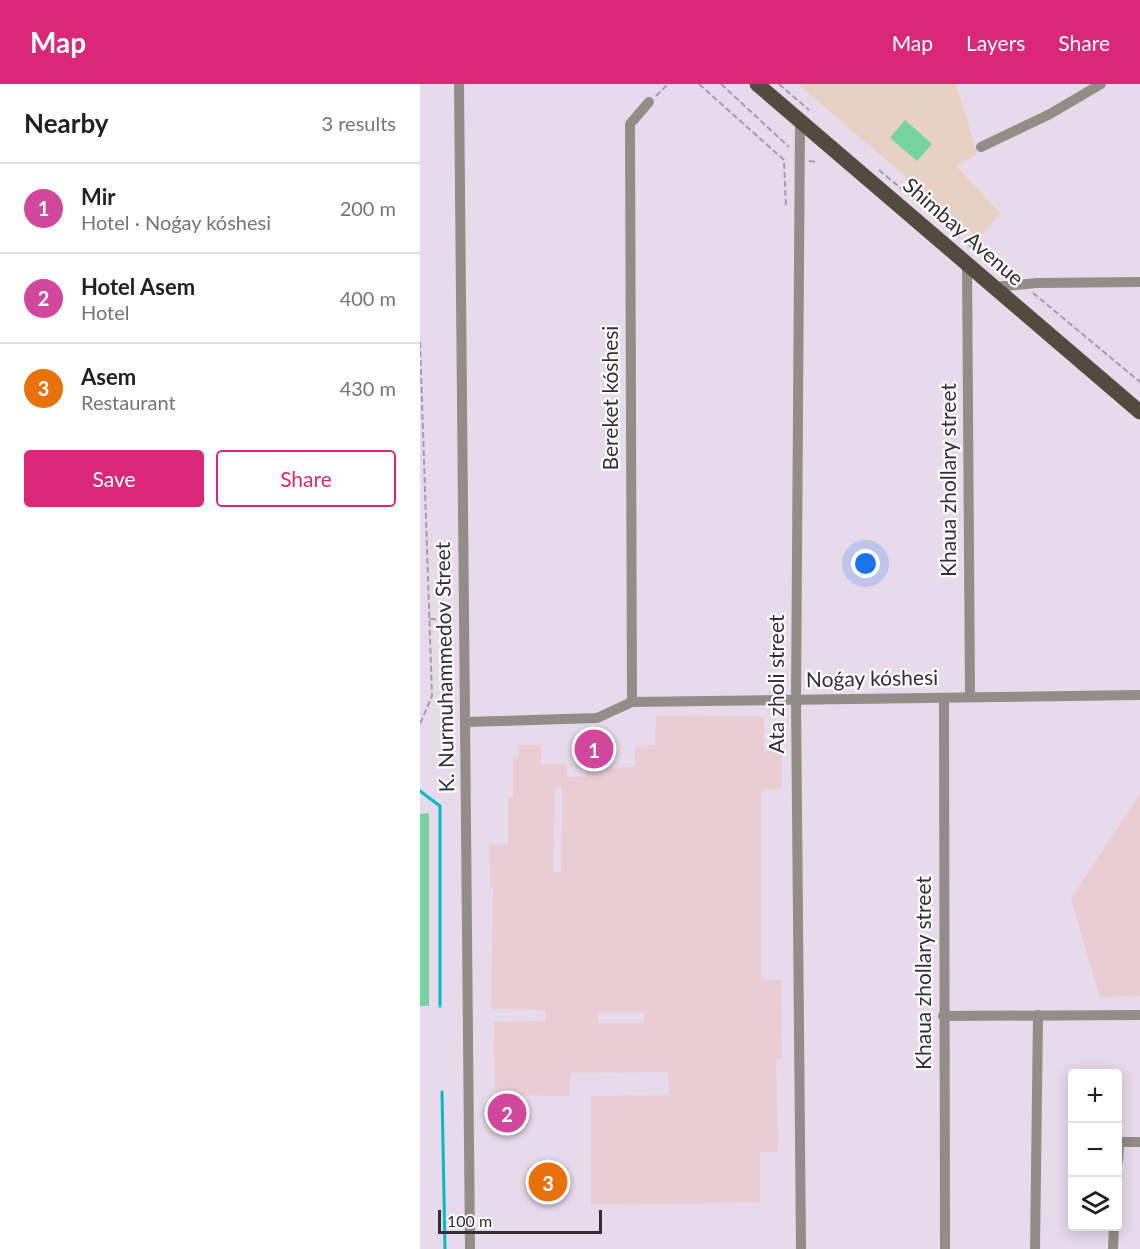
<!DOCTYPE html>
<html lang="en">
<head>
<meta charset="utf-8">
<style>
  body { margin:0; font-family:Lato,sans-serif; background:#f2f2f2; color:#202124 }
  .controls { position:absolute; right:18px; bottom:18px; display:grid; overflow:hidden; border-radius:6px; box-shadow:0 3px 15px #0003 }
  .controls button { width:54px; height:54px; display:grid; place-items:center; padding:0; border:0; border-bottom:2px solid #e0e0e0; background:#fff; color:#202124; font:30px sans-serif }
  .scale { position:absolute; left:18px; bottom:15px; width:164px; box-sizing:border-box; padding-left:6px; border:3px solid #332e34; border-top:0; font-size:16px; line-height:21px; white-space:nowrap; color:#332e34; -webkit-text-stroke:4px #fff; paint-order:stroke }
  .you { position:absolute; left:446px; top:480px; width:21px; height:21px; margin:-15px; border:4px solid #fff; border-radius:50%; background:#1a73e8; box-shadow:0 0 0 9px #1a73e833 }
  .badge { display:grid; place-items:center; width:39px; height:39px; border-radius:50%; background:#db2777; color:#fff; font-size:20px; font-weight:700 }
  .pin { position:absolute; translate:-50% -50%; border:3px solid #fff; box-shadow:0 2px 6px #0006 }
  .list { margin:0; padding:0; list-style:none }
  h2 { display:flex; justify-content:space-between; align-items:center; height:78px; margin:0; padding:0 24px; font-size:26px }
  h2 small { font-size:20px; font-weight:400; color:#757577 }
  .list li { display:grid; grid-template-columns:39px 1fr auto; gap:18px; align-items:center; box-sizing:border-box; height:90px; padding:0 24px; border-top:2px solid #e0e0e0 }
  .list b { display:block; font-size:22px; white-space:nowrap }
  .list p { margin:0; font-size:20px; white-space:nowrap; color:#757577 }
  .list em { font-size:20px; font-style:normal; color:#757577 }
  .actions { display:flex; gap:12px; padding:18px 24px }
  .actions a { flex:1; padding:14px 0; border:2px solid #db2777; border-radius:6px; text-align:center; font-size:21px; color:#db2777 }
  .actions .main { background:#db2777; color:#fff }
  .icon { flex:none; width:33px; height:33px; fill:none; stroke:currentColor; stroke-width:2; stroke-linecap:round; stroke-linejoin:round }
  .map { position:relative; flex:none; width:720px; height:1165px; overflow:hidden }
  header { display:flex; align-items:center; gap:36px; box-sizing:border-box; height:84px; padding:0 30px; background:#db2777; color:#fff }
  header strong { font-size:28px }
  nav { display:flex; gap:33px; margin-inline-start:auto; font-size:21px }
  main { display:flex }
  aside { flex:1; background:#fff }
  .map>svg:first-child { display:block }
  .industrial { fill:#e8ced3; fill-rule:evenodd }
  .education { fill:#e6d1c3 }
  .green { fill:#77d2a1 }
  .lines { fill:none; stroke-linecap:round; stroke-linejoin:round }
  .stream { stroke:#03bdc2; stroke-width:3 }
  .path { stroke:#a69ca9; stroke-width:2; stroke-dasharray:6 3; stroke-linecap:butt }
  .street { stroke:#928d86; stroke-width:10 }
  .primary { stroke:#544b3f; stroke-width:15 }
  .labels { text-anchor:middle; stroke-width:4.5; stroke-linejoin:round; paint-order:stroke }
  .street-label { font-size:21px; fill:#332e34; stroke:#fff }
</style>
</head>
<body>
<header>
<strong>Map</strong>
<nav><a>Map</a><a>Layers</a><a>Share</a></nav>
</header>
<main>
<aside>
<h2>Nearby<small>3 results</small></h2>
<ul class="list">
<li><span class="badge" style="background:#d1479c">1</span><div><b>Mir</b><p>Hotel · Noǵay kóshesi</p></div><em>200 m</em></li>
<li><span class="badge" style="background:#d1479c">2</span><div><b>Hotel Asem</b><p>Hotel</p></div><em>400 m</em></li>
<li><span class="badge" style="background:#e8710a">3</span><div><b>Asem</b><p>Restaurant</p></div><em>430 m</em></li>
</ul>
<div class="actions"><a class="main">Save</a><a>Share</a></div>
</aside>
<div class="map">
<svg width="720" height="1165" viewBox="0 0 720 1165">
  <rect width="100%" height="100%" fill="#e7daeb"/>
  <g class="industrial">
    <path d="M236,631L344,633V667H362V705L341,706V895L361,896L362,974L356,975L358,1068H340V1118L171,1121V1012L249,1011L248,988L150,989V1012L75,1011L74,938L126,937L125,926L71,925L73,804H70L69,761H88V713H93V674L99,673V661H121V680H147V693H166V683H215V662L235,661ZM135,702L142,703L141,788H133ZM178,929H224V939H178Z"/>
    <polygon points="720,710 720,912 680,914 651,815"/>
  </g>
  <polygon class="education" points="378,0 536,0 557,70 536,82 580,129 559,156"/>
  <g class="green">
    <polygon points="485,36 512,60 497,77 470,54"/>
    <polygon points="9,729 9,922 0,922 0,730"/>
  </g>
  <g class="lines">
    <g class="stream">
      <polyline points="0,707 20,722 20,922"/>
      <polyline points="22,1008 25,1165"/>
    </g>
    <g class="path">
      <polyline points="279,0 364,76 366,122"/>
      <polyline points="301,0 369,63"/>
      <polyline points="359,0 389,26"/>
      <polyline points="236,12 248,0"/>
      <polyline points="389,77 398,78"/>
      <polyline points="459,86 586,192"/>
      <polyline points="613,209 720,298"/>
      <polyline points="0,258 12,612 0,640"/>
      <polyline points="10,535 34,536"/>
    </g>
    <g class="street">
      <polyline points="39,0 50,1165"/>
      <polyline points="380,36 376,616 381,1165"/>
      <polyline points="561,63 630,30 681,0"/>
      <polyline points="547,179 550,613"/>
      <polyline points="574,203 617,199 720,198"/>
      <polyline points="524,614 525,1165"/>
      <polyline points="212,618 210,40 229,18"/>
      <polyline points="45,638 177,634 212,618 720,611"/>
      <polyline points="523,932 720,931"/>
      <polyline points="698,1077 699,1058 720,1058"/>
      <polyline points="615,1165 618,931"/>
      <polyline points="693,1165 694,1142"/>
    </g>
    <polyline class="primary" points="337,0 720,328"/>
  </g>
  <g class="labels">
    <g class="street-label">
      <text transform="translate(543 148) rotate(41)" y="7">Shimbay Avenue</text>
      <text transform="translate(191 314) rotate(-90)" y="7">Bereket kóshesi</text>
      <text transform="translate(529 396) rotate(-90)" y="7">Khaua zhollary street</text>
      <text transform="translate(25 583) rotate(-91)" y="7">K. Nurmuhammedov Street</text>
      <text transform="translate(452 595) rotate(-1)" y="7">Noǵay kóshesi</text>
      <text transform="translate(357 600) rotate(-90)" y="7">Ata zholi street</text>
      <text transform="translate(504 889) rotate(-90)" y="7">Khaua zhollary street</text>
    </g>
  </g>
</svg>
<div class="controls">
<button>+</button>
<button>−</button>
<button><svg class="icon" aria-label="layers" viewBox="0 0 24 24"><path d="M12 4l9 5-9 5-9-5zM3 14l9 5 9-5"/></svg></button>
</div>
<div class="scale">100 m</div>
<div class="you"></div>
<div class="pin badge" style="left:174px;top:665px;background:#d1479c">1</div>
<div class="pin badge" style="left:87px;top:1029px;background:#d1479c">2</div>
<div class="pin badge" style="left:128px;top:1098px;background:#e8710a">3</div>
</div>
</main>
</body>
</html>
